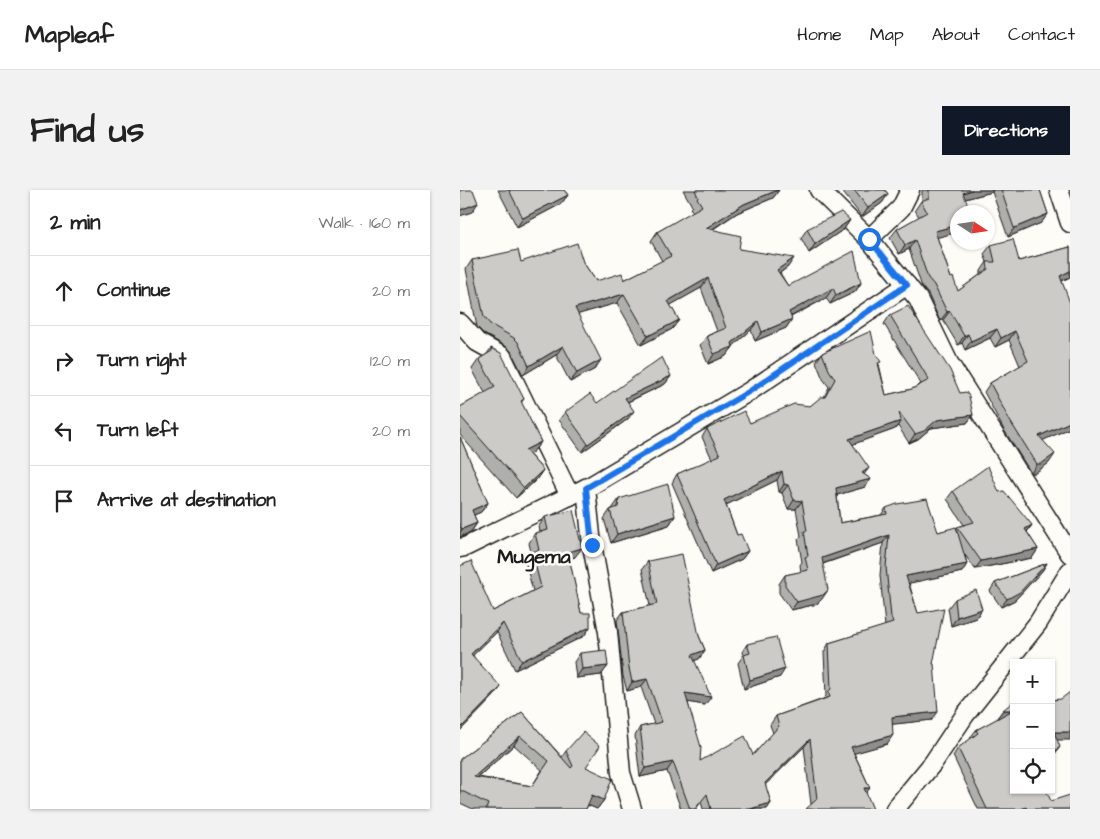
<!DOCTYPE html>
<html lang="en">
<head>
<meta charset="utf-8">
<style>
  body { margin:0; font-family:"Architects Daughter",sans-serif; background:#f2f2f2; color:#222 }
  .controls { position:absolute; right:15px; bottom:15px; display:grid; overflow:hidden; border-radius:0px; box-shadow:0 1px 4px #0004 }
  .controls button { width:45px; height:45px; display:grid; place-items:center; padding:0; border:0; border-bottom:1px solid #e0e0e0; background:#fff; color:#222; font:25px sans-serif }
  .compass { position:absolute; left:490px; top:15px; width:45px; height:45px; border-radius:50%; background:#fff; box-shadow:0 1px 4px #0004; rotate:102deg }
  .stop { position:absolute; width:15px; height:15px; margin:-11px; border:4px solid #1a73e8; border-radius:50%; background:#fff }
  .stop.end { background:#1a73e8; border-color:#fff; box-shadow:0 1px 5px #0008 }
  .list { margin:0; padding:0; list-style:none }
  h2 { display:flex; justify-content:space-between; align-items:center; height:65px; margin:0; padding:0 20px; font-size:21px }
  h2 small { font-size:16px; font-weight:400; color:#767676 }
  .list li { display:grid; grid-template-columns:32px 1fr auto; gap:15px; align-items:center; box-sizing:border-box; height:70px; padding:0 20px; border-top:1px solid #e0e0e0 }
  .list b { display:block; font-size:19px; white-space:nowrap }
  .list em { font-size:16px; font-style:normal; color:#767676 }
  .icon { flex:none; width:28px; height:28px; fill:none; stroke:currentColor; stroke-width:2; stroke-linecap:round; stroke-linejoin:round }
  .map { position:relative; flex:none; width:610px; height:619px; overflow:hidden; border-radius:0px }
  header { display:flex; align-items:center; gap:30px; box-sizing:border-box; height:70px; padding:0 25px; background:#fff; border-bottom:1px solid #e0e0e0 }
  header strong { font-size:24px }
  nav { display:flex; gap:28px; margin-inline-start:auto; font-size:18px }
  .intro { display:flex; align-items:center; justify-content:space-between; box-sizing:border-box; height:120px; padding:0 30px }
  h1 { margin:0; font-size:35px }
  .button { padding:12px 22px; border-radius:0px; background:#111827; color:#fff; font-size:18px; font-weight:700 }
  main { display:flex; gap:30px; padding:0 30px }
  aside { flex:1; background:#fff; border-radius:0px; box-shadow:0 1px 4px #0004 }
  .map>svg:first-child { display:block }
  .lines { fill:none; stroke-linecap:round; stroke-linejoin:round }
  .minor-casing { stroke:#1c1c1c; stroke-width:21 }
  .minor { stroke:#fdfcf7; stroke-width:18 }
  .wall { fill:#afafac; stroke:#1c1c1c; fill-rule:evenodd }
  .shaded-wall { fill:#8f8e8c; stroke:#1c1c1c }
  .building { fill:#cccbc8; stroke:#1c1c1c; fill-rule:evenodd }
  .route { stroke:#1a73e8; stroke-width:6 }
  .labels { text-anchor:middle; stroke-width:5; stroke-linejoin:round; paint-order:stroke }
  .quarter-label { font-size:20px; font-weight:bold; fill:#1c1c1c; stroke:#fdfcf7 }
</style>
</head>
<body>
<header>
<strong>Mapleaf</strong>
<nav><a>Home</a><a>Map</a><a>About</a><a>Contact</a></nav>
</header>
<div class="intro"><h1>Find us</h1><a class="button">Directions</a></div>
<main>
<aside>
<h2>2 min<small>Walk · 160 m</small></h2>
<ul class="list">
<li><svg class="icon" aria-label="ahead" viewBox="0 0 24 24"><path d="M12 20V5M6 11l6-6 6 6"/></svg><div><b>Continue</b></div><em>20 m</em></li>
<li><svg class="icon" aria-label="right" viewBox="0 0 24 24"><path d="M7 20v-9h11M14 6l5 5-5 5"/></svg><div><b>Turn right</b></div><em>120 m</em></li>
<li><svg class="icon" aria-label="left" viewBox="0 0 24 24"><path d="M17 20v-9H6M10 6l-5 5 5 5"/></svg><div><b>Turn left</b></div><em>20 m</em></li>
<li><svg class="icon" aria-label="arrive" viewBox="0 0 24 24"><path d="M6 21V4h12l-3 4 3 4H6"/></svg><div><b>Arrive at destination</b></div></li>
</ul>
</aside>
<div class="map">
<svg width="610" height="619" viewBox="0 0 610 619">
  <rect width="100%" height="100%" fill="#fdfcf7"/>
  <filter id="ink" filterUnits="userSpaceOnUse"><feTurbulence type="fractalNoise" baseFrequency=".02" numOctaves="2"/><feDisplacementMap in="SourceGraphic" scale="10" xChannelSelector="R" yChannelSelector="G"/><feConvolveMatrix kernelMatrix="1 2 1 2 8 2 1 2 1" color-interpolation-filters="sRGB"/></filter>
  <g filter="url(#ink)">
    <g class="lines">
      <defs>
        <g id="minor">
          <polyline points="359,0 409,49 458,109 489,173 610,364"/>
          <polyline points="599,0 610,33"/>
          <polyline points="409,49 441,18 450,0"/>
          <polyline points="0,133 17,152 42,166 110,306"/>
          <polyline points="126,298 132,355 148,442 161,583 172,619"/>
          <polyline points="0,358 5,357 132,295 290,201 447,95"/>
          <polyline points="435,619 473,573 505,525 578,433 610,381"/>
        </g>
      </defs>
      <use href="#minor" class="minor-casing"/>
      <use href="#minor" class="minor"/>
    </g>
    <g class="wall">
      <polygon points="38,0 104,0 108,5 101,14 57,37"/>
      <polygon points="223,0 319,0 313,8 277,23 252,40 279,59 328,77 320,83 328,96 401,93 395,102 370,114 366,108 331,127 332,129 326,138 295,151 291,140 273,156 273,157 266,166 248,174 240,155 247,146 257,141 241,98 210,115 219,130 212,139 181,155 157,113 118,124 135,179 110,192 96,165 63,185 51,161 47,157 24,144 17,137 6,79 12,70 61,72 123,72 136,91 164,90 202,71 191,51 197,42 233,22 230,18 232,16"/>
      <polygon points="381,0 425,0 428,4 422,13 402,27"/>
      <polygon points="462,0 580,0 588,24 581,33 548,47 532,2 505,9 498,22 498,42 477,47 491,88 498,101 521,84 521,81 527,72 524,64 531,55 559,71 610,57 610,87 602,91 610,238 583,250 589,273 575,283 571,283 544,240 524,202 530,193 560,176 549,150 535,157 530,148 505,160 502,153 498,155 483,130 480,131 468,104 462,97 449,59 439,64 430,48 437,39 459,27 455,20 461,11 462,11"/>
      <polygon points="390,30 384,39 349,63 341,48 347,39"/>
      <polygon points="430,125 500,203 513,225 507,233 471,238 458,249 449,253 438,236 435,239 393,254 404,285 411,289 405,297 377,305 380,333 421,325 426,318 478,342 496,338 504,335 487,309 493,301 539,302 572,335 567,342 578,359 572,368 515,379 505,365 507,374 502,382 449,393 473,474 472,530 432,534 427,554 394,563 410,598 351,614 344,557 305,595 311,613 307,619 243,619 241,612 236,619 221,619 207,581 180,587 175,546 180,537 194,534 181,497 167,501 163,486 157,430 163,422 190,416 182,379 188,371 239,446 245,460 239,469 234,470 245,515 228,512 240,571 293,565 313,543 310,535 316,526 363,509 366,506 364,462 369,453 425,436 420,385 423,353 363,374 362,409 357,414 331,420 319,403 319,394 325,385 341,382 340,375 342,372 338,349 341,346 336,319 328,319 322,303 319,302 317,290 266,315 277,345 288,361 282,369 251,383 212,293 217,284 252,269 242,247 247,239 290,233 350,216 364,207 369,197 363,189 356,172 362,163 419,174 426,205 452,199 461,194 424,134"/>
      <polygon points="31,158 64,209 61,213 81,252 73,262 69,264 83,280 76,290 56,308 0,245 0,217 25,203 12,179 19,169 27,164"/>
      <polygon points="211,186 205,194 168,212 168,229 122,262 99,230 105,222 137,213"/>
      <polygon points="0,247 28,313 21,322 14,325 17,333 11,342 0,347"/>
      <polygon points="159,309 215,326 209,335 151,353 144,329 150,320 152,319"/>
      <polygon points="85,327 115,367 109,369 121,423 130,437 124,446 55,480 37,442 13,465 34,506 0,541 0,376 33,421 73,401 65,371 71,362 69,353 75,343 80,342 79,336"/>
      <polygon points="587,373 582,381 555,410 541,417 530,401 535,393"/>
      <polygon points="495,409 522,419 516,428 491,436 488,418"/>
      <polygon points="287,454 320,487 284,499 278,473 283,466 282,462"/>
      <polygon points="120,463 148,476 141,485 116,488 114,472"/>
      <polygon points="543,520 554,600 591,611 610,619 518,619 493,566 498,558 511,549 510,548 516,540 539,528 537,528"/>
      <path d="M62,522L102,567L106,561L126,577L144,610L137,619L128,615L126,619H13L0,613V569ZM54,555L82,580L72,596L18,587Z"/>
    </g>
    <g class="shaded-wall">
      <polygon points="318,0 319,0 313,8 277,23 240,47 246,38 284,14"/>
      <polygon points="512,0 533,0 532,2 497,11 503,3"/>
      <polygon points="428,4 422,13 402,27 408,18"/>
      <polygon points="108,5 101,14 57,37 63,28"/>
      <polygon points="18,13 12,22 0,26 0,20"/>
      <polygon points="588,24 581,33 548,47 554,38"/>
      <polygon points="390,30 384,39 349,63 355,54"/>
      <polygon points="498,35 498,42 468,50 475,41"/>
      <polygon points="455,50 449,59 439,64 445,55"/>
      <polygon points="334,68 328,77 311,89 317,80"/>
      <polygon points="610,81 610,87 594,94 600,86"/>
      <polygon points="248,88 241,98 202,120 208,111"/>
      <polygon points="401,93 395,102 370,114 376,105"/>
      <polygon points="373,98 366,108 322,131 329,122"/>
      <polygon points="164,104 157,113 109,127 115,118"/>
      <polygon points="490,121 483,130 480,131 487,122"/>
      <polygon points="332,129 326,138 295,151 302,142"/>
      <polygon points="219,130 212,139 181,155 188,146"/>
      <polygon points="298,131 291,140 271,158 273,157 266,166 248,174 254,164 272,153"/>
      <polygon points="537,139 530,148 505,160 511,151"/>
      <polygon points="555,141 549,150 535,157 541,148"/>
      <polygon points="508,144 502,153 498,155 504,146"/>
      <polygon points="103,156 96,165 63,185 69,176"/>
      <polygon points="141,170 135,179 110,192 117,183"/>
      <polygon points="211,186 205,194 159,216 165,208"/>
      <polygon points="174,221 168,229 122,262 128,254"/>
      <polygon points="513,225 507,233 471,238 458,249 449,253 455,244 477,230"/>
      <polygon points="441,231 435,239 383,258 389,249"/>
      <polygon points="610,232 610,238 573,255 579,246"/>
      <polygon points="81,252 73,262 58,270 65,260"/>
      <polygon points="595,264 589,273 575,283 571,283 577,274"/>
      <polygon points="409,278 403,286 402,283"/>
      <polygon points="83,280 76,290 56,308 64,298"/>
      <polygon points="322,281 317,290 258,319 264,310"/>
      <polygon points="411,289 405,297 370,307 376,298"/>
      <polygon points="324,294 328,295 322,303 319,302"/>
      <polygon points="334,310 342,311 336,319 328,319"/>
      <polygon points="28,313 21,322 5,329 12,320"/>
      <polygon points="215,326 209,335 151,353 157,344"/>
      <polygon points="17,333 11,342 0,347 0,343 2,339"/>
      <polygon points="572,335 566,343 565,339"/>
      <polygon points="429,345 423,353 356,376 362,368"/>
      <polygon points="122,358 115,367 102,371 108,362"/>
      <polygon points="578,359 572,368 515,379 521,371"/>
      <polygon points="288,361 282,369 251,383 256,375"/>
      <polygon points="587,373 582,381 555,410 541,417 547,409"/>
      <polygon points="507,374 502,382 441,395 446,386"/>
      <polygon points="368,400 362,409 357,414 331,420 337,412"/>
      <polygon points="522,419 516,428 491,436 497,427"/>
      <polygon points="43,433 37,442 5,473 11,464"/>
      <polygon points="130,437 124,446 55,480 62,471"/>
      <polygon points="245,460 239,469 226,474 232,465"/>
      <polygon points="148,476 141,485 116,488 122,479"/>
      <polygon points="325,479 320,487 284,499 290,490"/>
      <polygon points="187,489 181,497 167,501 172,492"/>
      <polygon points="41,497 34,506 0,541 0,539"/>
      <polygon points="225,503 251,507 245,515 220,511"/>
      <polygon points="543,520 553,520 548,528 537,528"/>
      <polygon points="478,522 472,530 426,535 432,527"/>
      <polygon points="594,542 610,542 610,550 591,550"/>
      <polygon points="433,545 427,554 385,566 391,557"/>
      <polygon points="60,546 54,555 8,596 14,587"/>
      <polygon points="350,549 344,557 299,601 305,593"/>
      <polygon points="600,557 594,565 591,568 591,564"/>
      <polygon points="213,572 207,581 180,587 185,578"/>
      <polygon points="404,598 410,598 404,606"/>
      <polygon points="132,605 144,610 137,619 125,614"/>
      <polygon points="311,613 307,619 290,619"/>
    </g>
    <g class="building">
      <polygon points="0,0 13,0 18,13 0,20"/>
      <polygon points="49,0 104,0 108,5 63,28"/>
      <polygon points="235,0 318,0 284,14 246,38 281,46 279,59 334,68 317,80 328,96 394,61 401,93 376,105 373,98 329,122 332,129 302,142 298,131 272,153 273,157 254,164 247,146 266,138 248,88 208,111 219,130 188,146 164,104 115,118 141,170 117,183 103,156 69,176 58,152 54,148 30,134 24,127 12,70 58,60 61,72 117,53 123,72 136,91 162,83 164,90 211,66 197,42 242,16 237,8 238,7"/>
      <polygon points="394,0 425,0 428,4 408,18"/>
      <polygon points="469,0 512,0 503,3 511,22 498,22 498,35 475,41 491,88 493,87 498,101 528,79 527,72 535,72 531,55 553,49 559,71 610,57 610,81 600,86 610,113 610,232 579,246 595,264 581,274 577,274 550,231 530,193 568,171 555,141 541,148 537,139 511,151 508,144 504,146 490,121 487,122 474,95 468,88 455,50 445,55 437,39 467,22 461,11 469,8"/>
      <polygon points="541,0 580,0 588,24 554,38"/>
      <polygon points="381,22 390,30 355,54 347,39"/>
      <polygon points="448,116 490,180 500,203 506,202 509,206 513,225 477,230 464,241 455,244 439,222 441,231 389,249 409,278 402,283 411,289 376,298 380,333 427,324 426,318 437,314 467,309 478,342 496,337 507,374 446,386 458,423 484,418 473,474 474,474 478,522 432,527 433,545 391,557 410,598 404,598 413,619 346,619 357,609 350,549 305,593 311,613 290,619 251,619 247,604 235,619 230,619 213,572 185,578 180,537 202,532 187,489 172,492 169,478 163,422 197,414 188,371 222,364 239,446 245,460 232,465 251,507 225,503 241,557 240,571 285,546 293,565 319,536 316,526 370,507 368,502 371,499 369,453 433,433 431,427 426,377 429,345 362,368 368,400 363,405 337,412 325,395 325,385 348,380 345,367 348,366 344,341 347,341 342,311 334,310 328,295 324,294 322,281 264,310 277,345 281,344 288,361 256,375 217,284 260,265 247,239 284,221 290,233 334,214 350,216 361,207 365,207 375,189 369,180 362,163 411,141 416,164 421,172 418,173 426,205 452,199 469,190 430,125"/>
      <polygon points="31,158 41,163 64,209 61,211 81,252 65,260 83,280 64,298 0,226 0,217 35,197 19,169 32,161"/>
      <polygon points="202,167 211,186 165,208 174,221 128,254 105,222 130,204 137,213"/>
      <polygon points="0,247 28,313 12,320 17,333 2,339 0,334"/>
      <polygon points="528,276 539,302 544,301 572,335 565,339 578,359 521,371 497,337 514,332 493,301"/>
      <polygon points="208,294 215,326 157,344 150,320 158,317 159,309"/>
      <polygon points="113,320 122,358 108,362 121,423 130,423 130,437 62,471 43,433 11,464 41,497 0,539 0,376 11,371 33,421 81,397 72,362 79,360 75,343 88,340 85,327"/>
      <polygon points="587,373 560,402 547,409 535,393"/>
      <polygon points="516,400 522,419 497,427 495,409"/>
      <polygon points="316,447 325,479 290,490 284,465 290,463 287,454"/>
      <polygon points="146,460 148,476 122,479 120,463"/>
      <polygon points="610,502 610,542 594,542 600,557 591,564 591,510 601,509"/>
      <polygon points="554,511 554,600 586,600 591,611 610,605 610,619 567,619 566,617 561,619 527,619 498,558 518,543 516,540 553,520 543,520"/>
      <path d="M62,522L111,578L113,576L106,561L123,542L140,556L126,577L152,589L144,610L132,605L126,619H26L28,614L0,600V569ZM60,546L89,571L72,596L14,587Z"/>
    </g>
  </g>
  <g class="lines" filter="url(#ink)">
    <polyline class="route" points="132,355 126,298 290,201 447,95 409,49"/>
  </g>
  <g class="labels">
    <g class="quarter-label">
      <text x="74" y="373">Mugema</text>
    </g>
  </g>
</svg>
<div class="controls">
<button>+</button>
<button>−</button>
<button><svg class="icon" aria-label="locate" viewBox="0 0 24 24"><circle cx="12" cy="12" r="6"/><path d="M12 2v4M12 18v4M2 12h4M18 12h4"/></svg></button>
</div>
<svg class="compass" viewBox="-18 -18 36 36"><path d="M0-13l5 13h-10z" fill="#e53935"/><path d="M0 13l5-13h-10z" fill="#767676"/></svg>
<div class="stop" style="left:409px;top:49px"></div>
<div class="stop end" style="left:132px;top:355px"></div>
</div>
</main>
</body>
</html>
